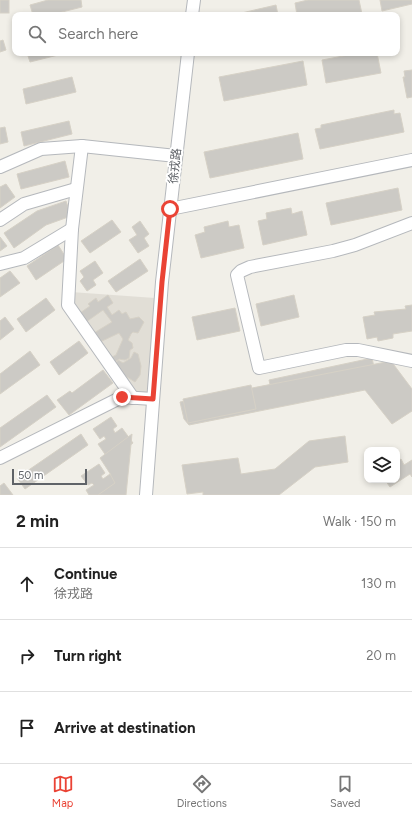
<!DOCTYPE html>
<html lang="en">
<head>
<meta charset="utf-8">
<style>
  body { margin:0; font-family:Figtree,"Noto Sans SC",sans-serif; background:#f2f2f2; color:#222 }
  .controls { position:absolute; right:12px; bottom:12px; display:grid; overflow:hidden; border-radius:8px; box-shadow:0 2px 6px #0003 }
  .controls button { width:36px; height:36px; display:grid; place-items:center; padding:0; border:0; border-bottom:1px solid #e0e0e0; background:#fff; color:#222; font:20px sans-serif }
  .scale { position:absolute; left:12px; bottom:10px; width:75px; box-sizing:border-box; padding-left:4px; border:2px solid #5f6368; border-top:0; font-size:11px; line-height:14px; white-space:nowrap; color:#5f6368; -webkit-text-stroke:3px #fff; paint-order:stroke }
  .stop { position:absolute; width:12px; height:12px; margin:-9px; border:3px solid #ea4335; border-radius:50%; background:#fff }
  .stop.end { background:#ea4335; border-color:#fff; box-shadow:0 1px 4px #0008 }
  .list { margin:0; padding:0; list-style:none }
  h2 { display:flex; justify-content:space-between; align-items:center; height:52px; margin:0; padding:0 16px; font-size:17px }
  h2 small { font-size:13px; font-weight:400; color:#767676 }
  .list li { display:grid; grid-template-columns:26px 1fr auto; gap:12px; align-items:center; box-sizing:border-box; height:72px; padding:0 16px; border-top:1px solid #e0e0e0 }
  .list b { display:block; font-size:15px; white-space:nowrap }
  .list p { margin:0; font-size:13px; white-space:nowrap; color:#767676 }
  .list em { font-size:13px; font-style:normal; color:#767676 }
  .icon { flex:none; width:22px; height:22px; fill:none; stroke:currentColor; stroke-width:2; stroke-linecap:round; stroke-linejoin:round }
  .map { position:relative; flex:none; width:412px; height:495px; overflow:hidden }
  .search { position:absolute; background:#fff; box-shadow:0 2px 6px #0003; left:12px; right:12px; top:12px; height:44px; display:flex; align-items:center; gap:10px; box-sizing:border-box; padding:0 14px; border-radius:8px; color:#767676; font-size:15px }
  .sheet { height:268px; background:#fff }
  nav { display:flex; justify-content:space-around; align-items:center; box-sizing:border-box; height:56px; border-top:1px solid #e0e0e0; background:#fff; font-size:11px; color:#767676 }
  nav a { display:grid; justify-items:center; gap:2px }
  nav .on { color:#ea4335 }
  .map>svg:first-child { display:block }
  .education { fill:#e1ded6 }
  .building { fill:#cccac5; stroke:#d6d1c6 }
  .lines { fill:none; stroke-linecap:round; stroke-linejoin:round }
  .minor-casing { stroke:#b5b8bc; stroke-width:14 }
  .minor { stroke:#fff; stroke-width:12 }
  .route { stroke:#ea4335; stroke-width:5 }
  .labels { text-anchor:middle; stroke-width:4; stroke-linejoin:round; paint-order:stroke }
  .street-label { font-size:12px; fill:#5f6368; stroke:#fff }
</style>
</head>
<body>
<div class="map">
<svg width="412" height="495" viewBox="0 0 412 495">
  <rect width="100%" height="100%" fill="#f1efe8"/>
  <polygon class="education" points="71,292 155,298 147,397 134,396 71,304"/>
  <g class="building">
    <rect x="0" y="0" width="9" height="13"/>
    <polygon points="48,0 81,0 82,7 50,15 33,15 30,5"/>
    <polygon points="308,0 359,0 362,14 297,15 295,3"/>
    <polygon points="380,0 412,0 412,4 382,11"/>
    <polygon points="276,5 278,15 233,15"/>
    <polygon points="3,40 6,50 0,52 0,41"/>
    <polygon points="27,53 66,53 30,62"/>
    <polygon points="359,53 377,53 381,73 326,83 322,60"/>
    <polygon points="303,61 307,85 224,101 219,77"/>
    <polygon points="412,70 412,97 407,98 403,77 405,77 404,71"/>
    <polygon points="72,77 76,92 26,104 23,89"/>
    <polygon points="394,110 394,114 400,113 404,132 320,149 315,129 321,128 321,125"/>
    <polygon points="69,121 72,134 24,146 21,132"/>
    <polygon points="5,127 8,142 0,144 0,128"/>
    <polygon points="298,133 303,159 210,178 204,152"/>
    <polygon points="65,161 69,177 21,189 17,174"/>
    <polygon points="6,184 15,197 0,208 0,187"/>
    <polygon points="398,188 402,210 331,225 326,203"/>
    <polygon points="66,201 71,216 46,225 14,248 4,233 37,211"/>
    <polygon points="291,208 292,214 302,211 307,235 263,245 258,221 267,219 266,213"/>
    <polygon points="112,220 121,232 90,253 81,241"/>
    <polygon points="140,221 149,234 144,238 149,246 138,253 129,240 137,235 132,227"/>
    <polygon points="228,221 229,227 239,225 244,248 201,258 195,235 205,232 204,227"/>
    <polygon points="0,237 7,246 0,251"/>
    <polygon points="58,245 67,259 36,280 27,266"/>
    <polygon points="140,259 148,271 116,292 108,281"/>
    <polygon points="95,261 103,273 93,280 96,285 87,291 80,281 84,277 80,271"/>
    <polygon points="10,271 20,283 0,297 0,278"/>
    <polygon points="108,295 113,303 107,307 112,315 119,310 122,314 126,312 130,319 139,317 144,322 138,333 133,332 131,334 128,340 132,343 133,348 130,350 129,358 125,360 119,359 115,362 112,357 116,355 123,339 119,333 100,342 94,333 112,322 103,310 86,322 80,313 90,306 88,304 96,298 98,302"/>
    <polygon points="294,295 299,317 261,326 256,304"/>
    <polygon points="46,298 55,310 26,332 17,319"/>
    <polygon points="412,305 412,331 393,334 393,338 378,341 377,337 367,339 363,317 375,315 374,312 406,309 405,306"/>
    <polygon points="235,308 240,331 197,340 192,317"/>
    <polygon points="5,317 14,329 0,340 0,321"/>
    <polygon points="79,341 88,353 59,375 50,362"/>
    <polygon points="30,351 40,365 0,394 0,374"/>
    <polygon points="134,352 138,354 141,366 140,375 135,382 124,375 116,363 118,360 123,363 131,358"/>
    <polygon points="372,358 378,385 275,407 269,380"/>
    <polygon points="391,361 412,389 412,411 392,424 365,390 189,425 184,419 180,402"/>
    <polygon points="103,370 113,383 69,415 57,400 70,391 72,393"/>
    <polygon points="251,385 256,409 188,423 183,399"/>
    <polygon points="47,395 56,407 0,447 0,428"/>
    <polygon points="111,417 117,426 113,429 115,433 122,428 133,443 109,460 98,444 106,439 104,436 100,439 93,429"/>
    <polygon points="81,434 88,445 25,489 17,478"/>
    <polygon points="132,434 126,495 95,495 111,475 100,458"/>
    <polygon points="345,436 348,462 315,467 279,495 203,495 203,492 187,494 182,465 238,458 241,474 275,469 309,441"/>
    <polygon points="401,459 404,465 412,460 412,477 410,474 390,487 385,480 397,480 397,462"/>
    <polygon points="99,464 105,473 101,476 103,479 110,474 115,483 98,495 89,495 86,490 94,485 92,483 88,485 81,476"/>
    <polygon points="4,483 13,495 0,495 0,486"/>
  </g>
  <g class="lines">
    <defs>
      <g id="minor">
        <polyline points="192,15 194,0"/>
        <polyline points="82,146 72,229 68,305 133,398"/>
        <polyline points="0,167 41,149 82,146 176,156"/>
        <polyline points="170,209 412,160"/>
        <polyline points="0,220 24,204 76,189"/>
        <polyline points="412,223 355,245 333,251 250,267 241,271 237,275 259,368 346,350 358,350 412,361"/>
        <polyline points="0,264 24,258 72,229"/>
        <polyline points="0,458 122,397 153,399"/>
        <polyline points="146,495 162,282 188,53"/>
      </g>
    </defs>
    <use href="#minor" class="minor-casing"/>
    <use href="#minor" class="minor"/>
  </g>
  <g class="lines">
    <polyline class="route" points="122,397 153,399 162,282 170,209"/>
  </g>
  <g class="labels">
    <g class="street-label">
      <text transform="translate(175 166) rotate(-84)" y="4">徐戎路</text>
    </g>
  </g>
</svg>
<div class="controls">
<button><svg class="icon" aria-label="layers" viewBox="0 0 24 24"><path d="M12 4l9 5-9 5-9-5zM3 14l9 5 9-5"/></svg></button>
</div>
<div class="scale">50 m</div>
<div class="stop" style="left:170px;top:209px"></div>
<div class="stop end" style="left:122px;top:397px"></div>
<div class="search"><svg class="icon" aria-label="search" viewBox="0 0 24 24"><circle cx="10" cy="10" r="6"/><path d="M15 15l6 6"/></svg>Search here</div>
</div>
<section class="sheet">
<h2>2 min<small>Walk · 150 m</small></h2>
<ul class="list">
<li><svg class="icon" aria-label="ahead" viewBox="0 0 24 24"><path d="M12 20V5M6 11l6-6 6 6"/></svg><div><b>Continue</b><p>徐戎路</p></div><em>130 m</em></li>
<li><svg class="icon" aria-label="right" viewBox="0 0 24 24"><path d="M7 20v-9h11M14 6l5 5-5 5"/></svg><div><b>Turn right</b></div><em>20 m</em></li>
<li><svg class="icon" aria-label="arrive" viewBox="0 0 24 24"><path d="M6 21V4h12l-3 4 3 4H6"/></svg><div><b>Arrive at destination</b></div></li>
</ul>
</section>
<nav>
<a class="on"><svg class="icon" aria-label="map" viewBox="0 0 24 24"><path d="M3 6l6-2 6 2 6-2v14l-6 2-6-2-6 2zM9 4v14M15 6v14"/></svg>Map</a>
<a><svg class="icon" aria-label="directions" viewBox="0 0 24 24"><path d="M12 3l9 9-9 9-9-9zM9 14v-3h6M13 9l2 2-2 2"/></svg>Directions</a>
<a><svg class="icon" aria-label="saved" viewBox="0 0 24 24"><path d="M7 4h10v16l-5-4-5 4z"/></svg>Saved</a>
</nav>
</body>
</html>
